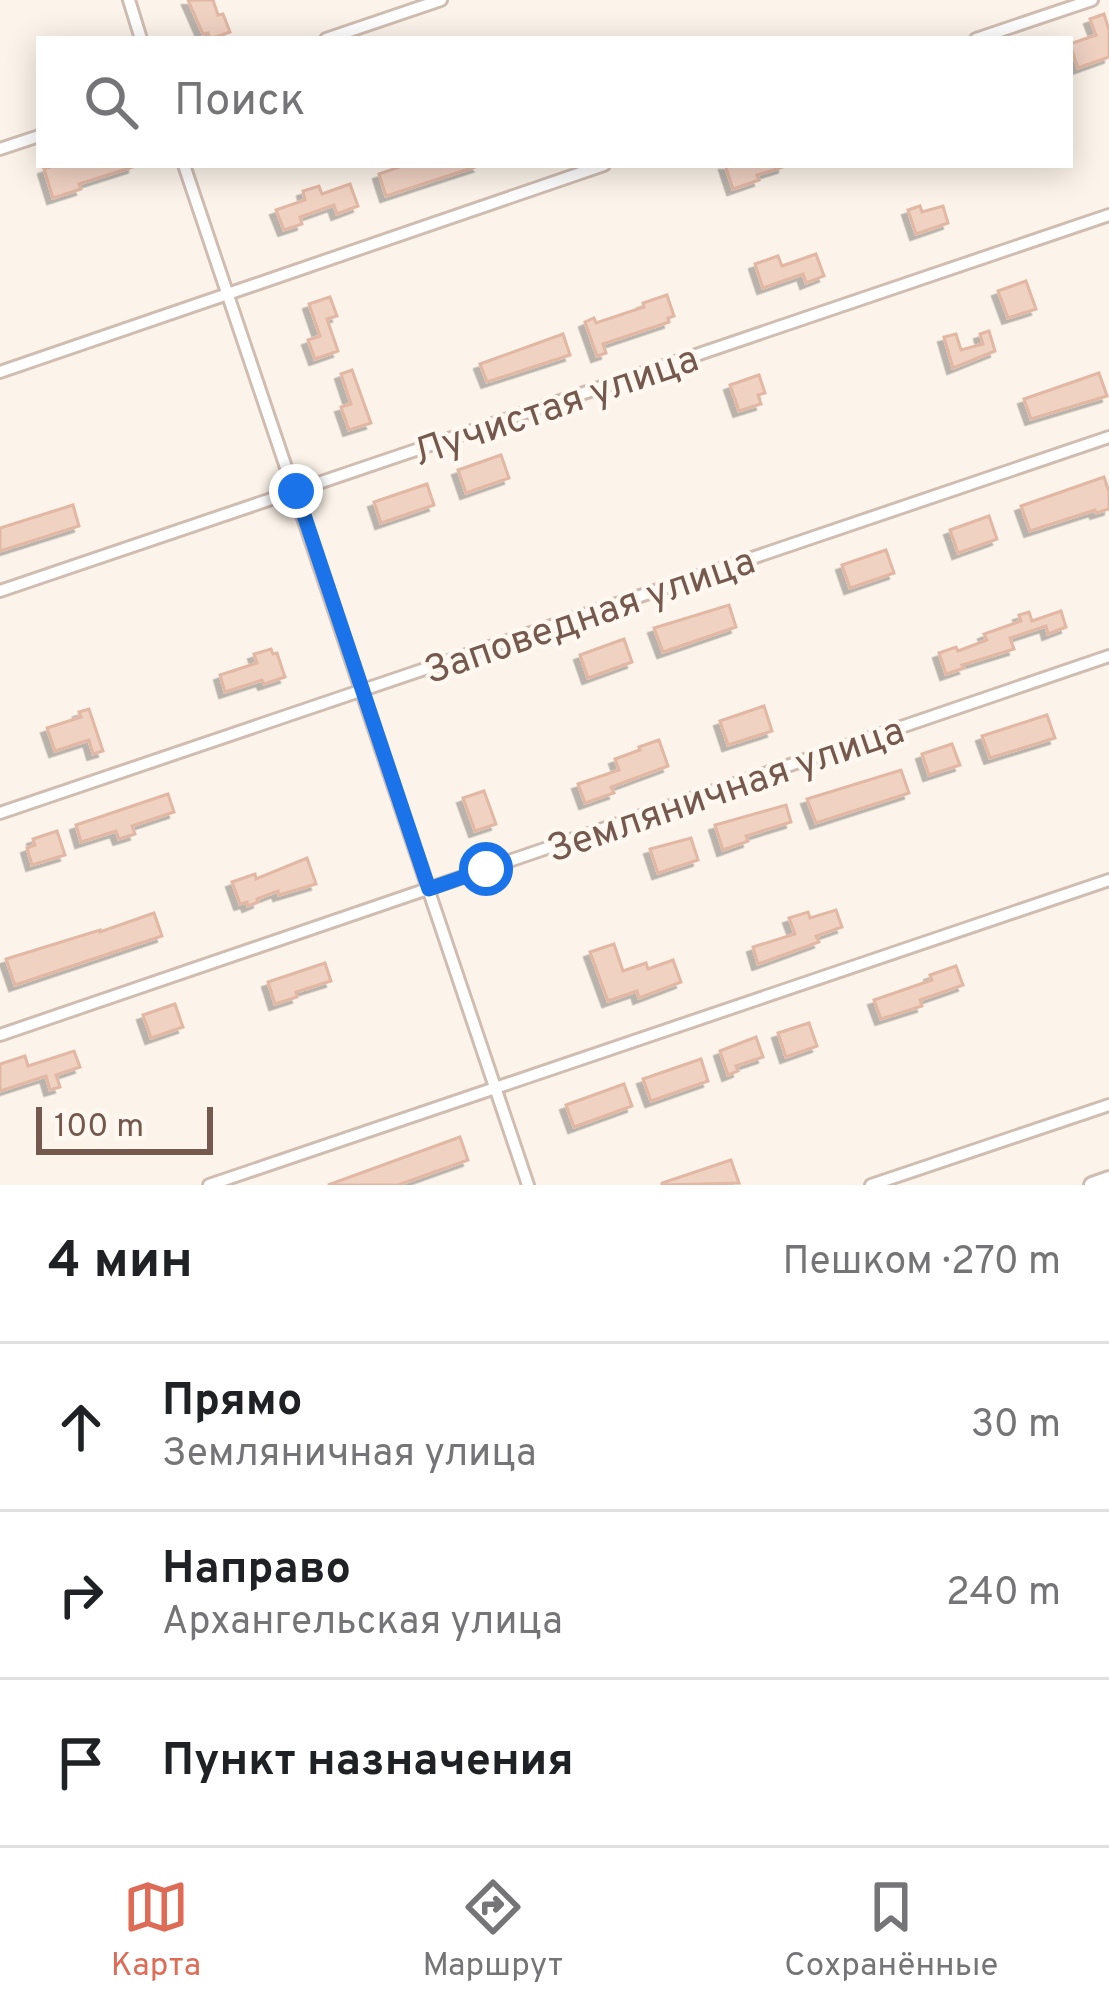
<!DOCTYPE html>
<html lang="ru">
<head>
<meta charset="utf-8">
<style>
  body { margin:0; font-family:Overpass,sans-serif; background:#f2f2f2; color:#202124 }
  .scale { position:absolute; left:36px; bottom:30px; width:177px; box-sizing:border-box; padding-left:12px; border:6px solid #76594e; border-top:0; font-size:33px; line-height:42px; white-space:nowrap; color:#76594e; -webkit-text-stroke:9px #fef8f1; paint-order:stroke }
  .stop { position:absolute; width:36px; height:36px; margin:-27px; border:9px solid #1a73e8; border-radius:50%; background:#fff }
  .stop.end { background:#1a73e8; border-color:#fff; box-shadow:0 3px 12px #0008 }
  .list { margin:0; padding:0; list-style:none }
  h2 { display:flex; justify-content:space-between; align-items:center; height:156px; margin:0; padding:0 48px; font-size:51px }
  h2 small { font-size:39px; font-weight:400; color:#757577 }
  .list li { display:grid; grid-template-columns:78px 1fr auto; gap:36px; align-items:center; box-sizing:border-box; height:168px; padding:0 48px; border-top:3px solid #e0e0e0 }
  .list b { display:block; font-size:45px; white-space:nowrap }
  .list p { margin:0; font-size:39px; white-space:nowrap; color:#757577 }
  .list em { font-size:39px; font-style:normal; color:#757577 }
  .icon { flex:none; width:66px; height:66px; fill:none; stroke:currentColor; stroke-width:2; stroke-linecap:round; stroke-linejoin:round }
  .map { position:relative; flex:none; width:1109px; height:1185px; overflow:hidden }
  .search { position:absolute; background:#fff; box-shadow:0 6px 30px #0003; left:36px; right:36px; top:36px; height:132px; display:flex; align-items:center; gap:30px; box-sizing:border-box; padding:0 42px; border-radius:0px; color:#757577; font-size:45px }
  .sheet { height:660px; background:#fff }
  nav { display:flex; justify-content:space-around; align-items:center; box-sizing:border-box; height:168px; border-top:3px solid #e0e0e0; background:#fff; font-size:33px; color:#757577 }
  nav a { display:grid; justify-items:center; gap:6px }
  nav .on { color:#de6b56 }
  .map>svg:first-child { display:block }
  .building { fill:#f0d2c3; stroke:#e2b7a4; stroke-width:3; filter:url(#shadow) }
  .lines { fill:none; stroke-linecap:round; stroke-linejoin:round }
  .minor-casing { stroke:#d0bdb2; stroke-width:16 }
  .tertiary-casing { stroke:#d0bdb2; stroke-width:20 }
  .minor { stroke:#fff; stroke-width:10 }
  .tertiary { stroke:#fff; stroke-width:14 }
  .route { stroke:#1a73e8; stroke-width:15 }
  .labels { text-anchor:middle; stroke-width:9; stroke-linejoin:round; paint-order:stroke }
  .street-label { font-size:39px; fill:#76594e; stroke:#fef8f1 }
</style>
</head>
<body>
<div class="map">
<svg width="1109" height="1185" viewBox="0 0 1109 1185">
  <defs>
    <filter id="shadow"><feDropShadow dx="-5.5" dy="5.5" stdDeviation="0" flood-color="#0004"/></filter>
  </defs>
  <rect width="100%" height="100%" fill="#fcf4ea"/>
  <g class="building">
    <polygon points="188,0 213,0 218,15 223,14 230,32 210,39 208,33 203,34"/>
    <polygon points="1104,14 1109,30 1109,57 1078,68 1070,44 1096,35 1090,19"/>
    <polygon points="56,165 133,165 133,167 79,184 81,189 53,198 44,169"/>
    <polygon points="405,165 477,165 478,166 386,196 379,174"/>
    <polygon points="725,165 783,165 783,167 757,175 759,180 733,189"/>
    <polygon points="350,184 358,206 337,214 334,205 300,217 302,224 284,230 276,210 305,200 303,191 319,186 322,194"/>
    <polygon points="920,206 922,212 943,206 948,223 916,234 908,210"/>
    <polygon points="816,254 824,276 806,283 803,274 763,288 755,264 778,256 782,266"/>
    <polygon points="1026,281 1036,309 1008,318 998,291"/>
    <polygon points="667,295 674,316 668,318 669,322 603,344 606,353 597,356 585,322 594,318 596,323 644,307 643,303"/>
    <polygon points="330,297 337,316 327,319 338,351 315,359 308,340 320,336 309,304"/>
    <polygon points="989,331 995,351 953,368 944,337 956,334 961,350 983,344 980,334"/>
    <polygon points="563,334 570,355 487,382 480,364"/>
    <polygon points="352,370 371,423 349,430 341,407 351,404 341,374"/>
    <polygon points="1099,373 1107,396 1031,419 1024,399"/>
    <polygon points="759,375 765,393 758,395 761,404 739,411 730,385"/>
    <polygon points="501,455 509,478 466,493 458,470"/>
    <polygon points="1104,477 1109,492 1109,509 1096,513 1095,510 1030,531 1021,506"/>
    <polygon points="427,484 434,505 381,523 374,502"/>
    <polygon points="73,505 79,526 0,551 0,528"/>
    <polygon points="989,516 997,539 958,553 950,530"/>
    <polygon points="886,550 894,573 850,588 842,565"/>
    <polygon points="729,605 736,627 663,652 654,628"/>
    <polygon points="1061,611 1066,627 1048,634 1046,626 1010,638 1014,649 962,665 964,668 946,674 939,653 956,647 958,651 987,640 984,634 1021,621 1019,615 1029,612 1032,621"/>
    <polygon points="624,639 632,662 588,678 580,655"/>
    <polygon points="271,649 273,654 277,653 285,677 264,684 262,680 225,692 220,675 257,663 254,654"/>
    <polygon points="764,706 772,731 728,745 720,721"/>
    <polygon points="89,709 103,751 93,754 89,740 55,751 47,728 81,717 79,712"/>
    <polygon points="1047,715 1055,738 990,758 982,736"/>
    <polygon points="659,740 668,766 611,787 614,793 585,803 578,784 619,770 615,759 640,750 639,747"/>
    <polygon points="952,744 960,765 929,775 922,754"/>
    <polygon points="901,770 909,793 816,823 807,799"/>
    <polygon points="484,791 496,824 475,831 463,798"/>
    <polygon points="168,794 174,812 132,826 135,834 119,839 116,831 81,842 76,825"/>
    <polygon points="786,805 791,822 746,836 748,841 723,850 715,825"/>
    <polygon points="57,831 65,855 32,865 27,848 35,845 33,839"/>
    <polygon points="691,838 698,860 658,873 650,849"/>
    <polygon points="307,858 316,884 279,895 278,891 257,899 258,902 248,906 247,902 240,904 232,882 255,874 256,879"/>
    <polygon points="836,910 842,927 816,936 819,942 758,964 753,947 795,934 789,918 808,912 810,918"/>
    <polygon points="154,913 162,936 15,985 6,959 100,930 100,932"/>
    <polygon points="614,944 623,971 646,963 648,969 673,960 681,982 639,998 637,991 608,1001 590,952"/>
    <polygon points="325,963 331,981 296,992 297,997 275,1004 268,982"/>
    <polygon points="956,966 963,985 920,1000 922,1006 881,1019 874,1000 932,980 930,975"/>
    <polygon points="175,1004 183,1027 151,1038 143,1015"/>
    <polygon points="809,1023 817,1046 786,1057 778,1033"/>
    <polygon points="756,1037 763,1057 736,1066 738,1071 728,1075 720,1051"/>
    <polygon points="74,1051 80,1067 56,1075 60,1087 50,1090 46,1076 0,1091 0,1064 25,1056 28,1066"/>
    <polygon points="701,1059 708,1081 651,1101 643,1079"/>
    <polygon points="624,1084 632,1106 574,1127 566,1105"/>
    <polygon points="460,1137 468,1160 398,1185 328,1185"/>
    <polygon points="731,1160 739,1183 662,1185 662,1183"/>
  </g>
  <g class="lines">
    <defs>
      <g id="minor">
        <polyline points="129,0 141,39"/>
        <polyline points="326,39 441,0"/>
        <polyline points="976,39 1092,0"/>
        <polyline points="0,149 39,136"/>
        <polyline points="184,165 528,1185"/>
        <polyline points="0,372 604,165"/>
        <polyline points="0,591 1109,215"/>
        <polyline points="0,813 1109,437"/>
        <polyline points="0,1035 1109,656"/>
        <polyline points="209,1185 1109,880"/>
        <polyline points="871,1185 1109,1105"/>
      </g>
      <polyline id="tertiary" points="1092,1185 1109,1179"/>
    </defs>
    <use href="#minor" class="minor-casing"/>
    <use href="#tertiary" class="tertiary-casing"/>
    <use href="#minor" class="minor"/>
    <use href="#tertiary" class="tertiary"/>
  </g>
  <g class="lines">
    <polyline class="route" points="296,491 429,889 486,869"/>
  </g>
  <g class="labels">
    <g class="street-label">
      <text transform="translate(555 404) rotate(-19)" y="14">Лучистая улица</text>
      <text transform="translate(589 614) rotate(-19)" y="14">Заповедная улица</text>
      <text transform="translate(725 788) rotate(-19)" y="14">Земляничная улица</text>
    </g>
  </g>
</svg>
<div class="scale">100 m</div>
<div class="stop" style="left:486px;top:869px"></div>
<div class="stop end" style="left:296px;top:491px"></div>
<div class="search"><svg class="icon" aria-label="search" viewBox="0 0 24 24"><circle cx="10" cy="10" r="6"/><path d="M15 15l6 6"/></svg>Поиск</div>
</div>
<section class="sheet">
<h2>4 мин<small>Пешком · 270 m</small></h2>
<ul class="list">
<li><svg class="icon" aria-label="ahead" viewBox="0 0 24 24"><path d="M12 20V5M6 11l6-6 6 6"/></svg><div><b>Прямо</b><p>Земляничная улица</p></div><em>30 m</em></li>
<li><svg class="icon" aria-label="right" viewBox="0 0 24 24"><path d="M7 20v-9h11M14 6l5 5-5 5"/></svg><div><b>Направо</b><p>Архангельская улица</p></div><em>240 m</em></li>
<li><svg class="icon" aria-label="arrive" viewBox="0 0 24 24"><path d="M6 21V4h12l-3 4 3 4H6"/></svg><div><b>Пункт назначения</b></div></li>
</ul>
</section>
<nav>
<a class="on"><svg class="icon" aria-label="map" viewBox="0 0 24 24"><path d="M3 6l6-2 6 2 6-2v14l-6 2-6-2-6 2zM9 4v14M15 6v14"/></svg>Карта</a>
<a><svg class="icon" aria-label="directions" viewBox="0 0 24 24"><path d="M12 3l9 9-9 9-9-9zM9 14v-3h6M13 9l2 2-2 2"/></svg>Маршрут</a>
<a><svg class="icon" aria-label="saved" viewBox="0 0 24 24"><path d="M7 4h10v16l-5-4-5 4z"/></svg>Сохранённые</a>
</nav>
</body>
</html>
